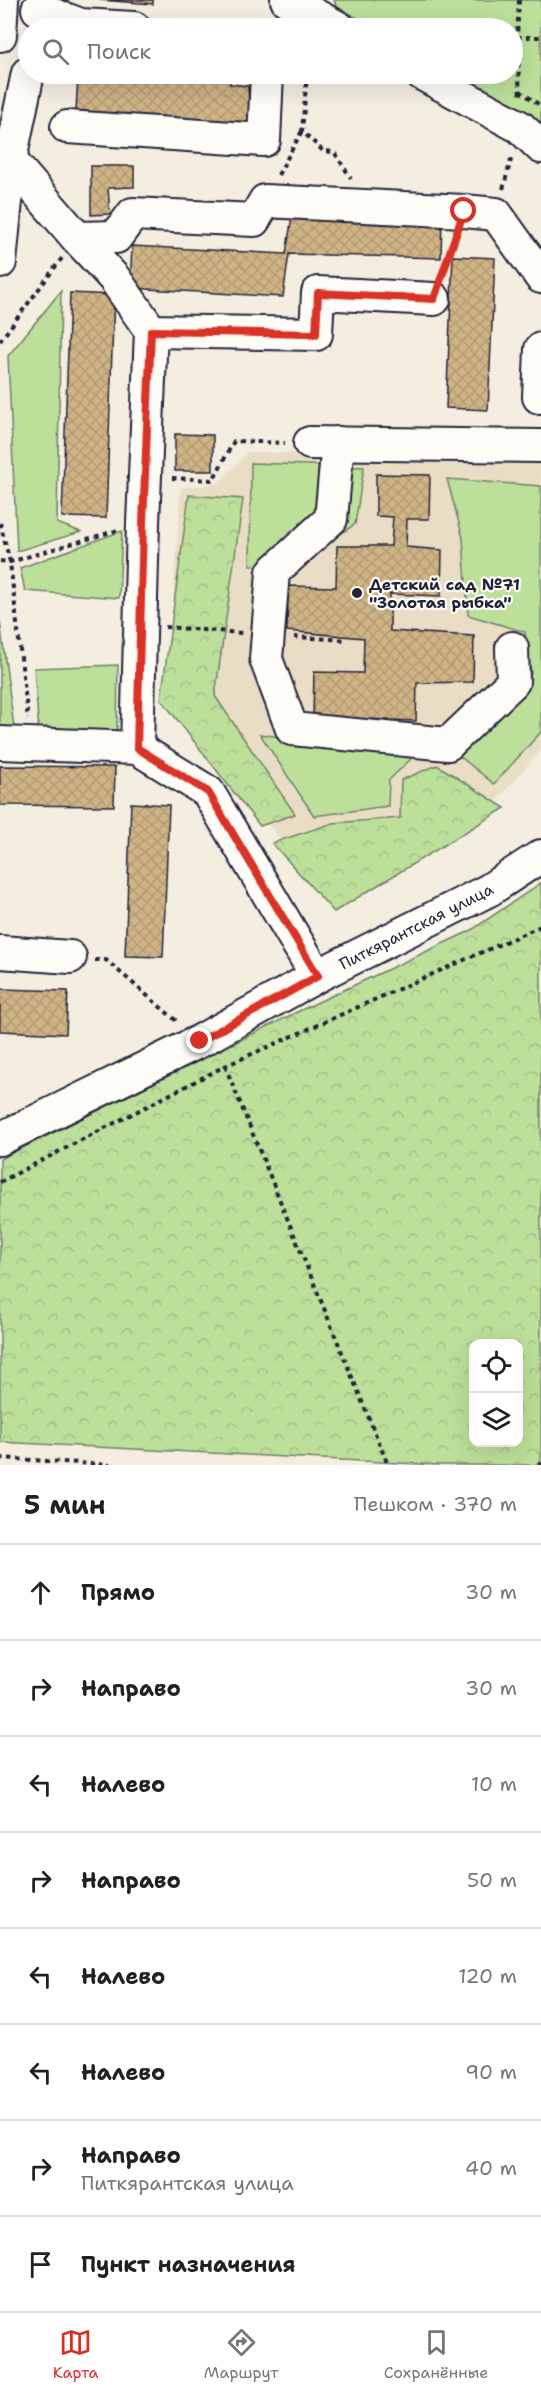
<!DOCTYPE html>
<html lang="ru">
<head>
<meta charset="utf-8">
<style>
  body { margin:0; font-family:"Shantell Sans",sans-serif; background:#f6f6f6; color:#202124 }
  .controls { position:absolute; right:18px; bottom:18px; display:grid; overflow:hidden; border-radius:12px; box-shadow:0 6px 24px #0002 }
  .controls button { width:54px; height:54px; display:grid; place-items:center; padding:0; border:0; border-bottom:2px solid #e0e0e0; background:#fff; color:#202124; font:30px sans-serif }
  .stop { position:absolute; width:18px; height:18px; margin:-14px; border:4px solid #d93025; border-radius:50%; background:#fff }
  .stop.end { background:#d93025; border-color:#fff; box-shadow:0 2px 6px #0008 }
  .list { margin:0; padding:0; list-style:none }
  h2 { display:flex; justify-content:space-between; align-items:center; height:78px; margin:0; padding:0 24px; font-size:26px }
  h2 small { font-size:20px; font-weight:400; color:#757577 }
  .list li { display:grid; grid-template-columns:39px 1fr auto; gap:18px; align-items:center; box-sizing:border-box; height:96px; padding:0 24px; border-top:2px solid #e0e0e0 }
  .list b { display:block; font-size:22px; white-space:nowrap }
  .list p { margin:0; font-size:20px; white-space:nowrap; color:#757577 }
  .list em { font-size:20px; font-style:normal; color:#757577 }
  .icon { flex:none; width:33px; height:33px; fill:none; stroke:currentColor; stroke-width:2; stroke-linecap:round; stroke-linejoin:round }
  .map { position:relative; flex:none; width:541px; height:1465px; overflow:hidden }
  .search { position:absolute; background:#fff; box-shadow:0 6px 24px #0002; left:18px; right:18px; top:18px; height:66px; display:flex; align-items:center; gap:15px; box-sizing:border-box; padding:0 21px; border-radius:33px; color:#757577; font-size:22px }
  .sheet { height:846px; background:#fff }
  nav { display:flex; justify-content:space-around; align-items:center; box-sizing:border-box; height:84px; border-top:2px solid #e0e0e0; background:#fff; font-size:16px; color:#757577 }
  nav a { display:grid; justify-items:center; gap:3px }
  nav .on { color:#d93025 }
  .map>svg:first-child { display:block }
  .built { fill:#e9ddc5 }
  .green { fill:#bcdf9a; stroke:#6f806a; stroke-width:1.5 }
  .forest { fill:url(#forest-crowns); stroke:#6f806a; stroke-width:1.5; fill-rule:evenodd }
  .building { fill:url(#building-cross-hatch); stroke:#22223b; stroke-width:1.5 }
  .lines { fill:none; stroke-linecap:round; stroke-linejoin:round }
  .minor-casing { stroke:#22223b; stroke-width:36 }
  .path { stroke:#22223b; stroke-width:4; stroke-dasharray:4.5 4.5; stroke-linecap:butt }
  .minor { stroke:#fdfcf7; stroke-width:32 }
  .route { stroke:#d93025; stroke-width:8 }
  .poi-dot { fill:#22223b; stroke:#fdfcf7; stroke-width:2 }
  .labels { text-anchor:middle; stroke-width:4.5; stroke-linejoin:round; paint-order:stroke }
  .poi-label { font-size:16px; font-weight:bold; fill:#22223b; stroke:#fdfcf7; text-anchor:start }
  .street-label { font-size:16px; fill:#22223b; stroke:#fdfcf7 }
</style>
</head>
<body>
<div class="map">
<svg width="541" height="1465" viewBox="0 0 541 1465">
  <defs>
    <pattern id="forest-crowns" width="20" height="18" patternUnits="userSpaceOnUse" patternTransform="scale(1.5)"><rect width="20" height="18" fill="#bcdf9a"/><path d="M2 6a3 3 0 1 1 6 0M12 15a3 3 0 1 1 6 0" fill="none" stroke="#a1bf86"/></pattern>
    <pattern id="building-cross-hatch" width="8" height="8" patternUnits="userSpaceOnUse" patternTransform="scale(1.5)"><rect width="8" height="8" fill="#d0b485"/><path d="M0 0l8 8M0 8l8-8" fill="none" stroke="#b29a74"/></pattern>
  </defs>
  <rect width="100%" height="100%" fill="#f4eee0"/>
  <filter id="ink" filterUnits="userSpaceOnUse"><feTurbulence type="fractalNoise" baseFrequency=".0167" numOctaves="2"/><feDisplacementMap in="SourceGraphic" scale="12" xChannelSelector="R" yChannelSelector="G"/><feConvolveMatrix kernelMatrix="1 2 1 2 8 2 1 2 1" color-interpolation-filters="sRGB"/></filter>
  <g filter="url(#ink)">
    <polygon class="built" points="247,452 541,458 541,750 484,815 330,901 166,698 181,488 219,483"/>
    <g class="green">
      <polygon points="334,0 541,0 541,133 452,74 512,74 512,28 375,28 336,6"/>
      <polygon points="61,291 57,523 81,532 17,551 8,356"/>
      <polygon points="251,463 364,467 355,524 293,567 250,565"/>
      <polygon points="447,479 541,486 541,732 494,784 457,754 531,674 525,632 468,615 463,538"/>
      <polygon points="122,531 119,598 25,591 20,568"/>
      <polygon points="0,621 14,727 14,728 0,727"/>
      <polygon points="118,665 117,733 39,733 34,668"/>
      <polygon points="260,734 414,756 389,780 388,806 314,816"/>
    </g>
    <g class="forest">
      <polygon points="189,495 243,499 215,696 295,814 260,826 161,699"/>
      <polygon points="437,765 505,808 334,912 272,843 333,823 400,818 401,780"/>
      <path d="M541,883V1465H437L0,1442V1159L299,1011L470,931ZM474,1344H518V1442H474Z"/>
    </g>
    <g class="building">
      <polygon points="99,0 153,0 153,4"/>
      <polygon points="96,74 230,74 230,84 248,86 250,126 76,111 78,76 95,77"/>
      <polygon points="91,166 134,166 134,187 108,188 110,214 91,215"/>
      <polygon points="293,210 442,216 441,258 289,254 283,297 130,288 132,246 286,254"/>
      <polygon points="453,256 495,258 488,410 446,408"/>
      <polygon points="70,293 114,295 106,518 62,517"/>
      <polygon points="175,434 213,435 213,471 175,471"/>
      <polygon points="376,474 430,475 429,519 407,519 406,547 442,550 441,596 390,594 390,631 474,636 473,682 417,683 416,721 313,717 314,672 363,673 364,638 287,631 288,586 336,587 337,546 391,546 393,517 376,516"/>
      <polygon points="0,766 115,767 114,806 0,805"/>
      <polygon points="131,803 169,805 163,957 125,956"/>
      <polygon points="0,989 68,991 66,1034 0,1031"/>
    </g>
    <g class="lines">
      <defs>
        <g id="minor">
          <polyline points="287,0 339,28"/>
          <polyline points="38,9 81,25 134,28"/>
          <polyline points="0,35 2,0"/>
          <polyline points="422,74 520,127 541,147"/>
          <polyline points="67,127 264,140 267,74"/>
          <polyline points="10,160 77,238 116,237 133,214 254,220 265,201 464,211 496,214 541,277"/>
          <polyline points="77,238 114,278 151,331 143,523 137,748"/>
          <polyline points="0,262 10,160 28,73"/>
          <polyline points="151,331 316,334 318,293 434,299"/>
          <polyline points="539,397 541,349"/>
          <polyline points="310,443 541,446"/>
          <polyline points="338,443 331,519 273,572 266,659 292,729 448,744 513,682 512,648"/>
          <polyline points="0,743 137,748 208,792 317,976"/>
          <polyline points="0,952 70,957"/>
          <polyline points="0,1139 200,1041 317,976 489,890 541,856"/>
        </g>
      </defs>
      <use href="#minor" class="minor-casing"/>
      <g class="path">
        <polyline points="519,0 517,37 520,98"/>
        <polyline points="517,37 541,37"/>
        <polyline points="307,74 302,131 323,151 334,152 351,178"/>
        <polyline points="520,91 541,106"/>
        <polyline points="278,175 302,131"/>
        <polyline points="503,189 512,156"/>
        <polyline points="442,275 455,237"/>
        <polyline points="0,341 62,258"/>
        <polyline points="172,478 213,480 234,441 285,443"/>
        <polyline points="0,523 10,562 28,719"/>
        <polyline points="0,561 10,562 118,530"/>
        <polyline points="165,627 242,633"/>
        <polyline points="294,637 347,640"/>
        <polyline points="95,960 106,960 179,1023"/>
        <polyline points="225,1066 388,1465"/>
        <polyline points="0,1182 225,1066 541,926"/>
        <polyline points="0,1458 110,1465"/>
        <polyline points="539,1465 541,1462"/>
      </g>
      <use href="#minor" class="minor"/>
    </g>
  </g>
  <g class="lines" filter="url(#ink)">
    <polyline class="route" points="200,1041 318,976 208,792 137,748 143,523 151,331 316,334 318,293 434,299 464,211"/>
  </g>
  <circle class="poi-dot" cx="357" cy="593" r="6"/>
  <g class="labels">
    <g class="poi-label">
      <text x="369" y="590">Детский сад №71<tspan x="369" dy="18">"Золотая рыбка"</tspan></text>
    </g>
    <g class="street-label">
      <text transform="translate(416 926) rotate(-27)" y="6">Питкярантская улица</text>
    </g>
  </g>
</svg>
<div class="controls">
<button><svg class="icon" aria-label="locate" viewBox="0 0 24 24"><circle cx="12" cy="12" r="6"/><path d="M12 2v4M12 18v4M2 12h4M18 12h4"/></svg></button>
<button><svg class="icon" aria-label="layers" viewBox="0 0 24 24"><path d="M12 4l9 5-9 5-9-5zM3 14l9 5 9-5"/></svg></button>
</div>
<div class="stop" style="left:464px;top:211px"></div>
<div class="stop end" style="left:200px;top:1041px"></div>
<div class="search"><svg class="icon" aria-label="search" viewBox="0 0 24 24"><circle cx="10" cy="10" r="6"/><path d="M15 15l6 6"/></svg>Поиск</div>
</div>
<section class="sheet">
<h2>5 мин<small>Пешком · 370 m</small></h2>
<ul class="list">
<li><svg class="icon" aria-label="ahead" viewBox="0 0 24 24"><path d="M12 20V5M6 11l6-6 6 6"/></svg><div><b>Прямо</b></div><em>30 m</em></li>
<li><svg class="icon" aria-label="right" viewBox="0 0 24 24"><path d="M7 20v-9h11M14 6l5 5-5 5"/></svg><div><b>Направо</b></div><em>30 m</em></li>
<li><svg class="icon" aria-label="left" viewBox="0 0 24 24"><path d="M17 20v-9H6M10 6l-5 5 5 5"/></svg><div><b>Налево</b></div><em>10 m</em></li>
<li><svg class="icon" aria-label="right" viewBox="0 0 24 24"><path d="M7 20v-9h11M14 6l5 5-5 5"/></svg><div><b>Направо</b></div><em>50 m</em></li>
<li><svg class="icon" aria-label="left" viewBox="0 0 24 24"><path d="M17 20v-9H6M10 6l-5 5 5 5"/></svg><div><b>Налево</b></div><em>120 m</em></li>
<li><svg class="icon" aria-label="left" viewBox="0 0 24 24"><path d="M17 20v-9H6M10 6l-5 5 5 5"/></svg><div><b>Налево</b></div><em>90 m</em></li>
<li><svg class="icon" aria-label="right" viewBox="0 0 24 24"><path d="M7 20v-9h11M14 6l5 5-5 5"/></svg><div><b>Направо</b><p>Питкярантская улица</p></div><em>40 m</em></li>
<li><svg class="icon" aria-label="arrive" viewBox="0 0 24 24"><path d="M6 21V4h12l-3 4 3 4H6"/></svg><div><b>Пункт назначения</b></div></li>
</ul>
</section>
<nav>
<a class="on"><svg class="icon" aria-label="map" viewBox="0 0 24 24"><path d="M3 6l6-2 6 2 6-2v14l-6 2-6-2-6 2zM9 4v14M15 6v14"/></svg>Карта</a>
<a><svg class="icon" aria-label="directions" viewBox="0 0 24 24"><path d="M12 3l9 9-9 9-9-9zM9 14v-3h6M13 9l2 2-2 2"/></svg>Маршрут</a>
<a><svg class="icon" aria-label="saved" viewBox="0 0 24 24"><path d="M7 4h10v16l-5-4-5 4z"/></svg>Сохранённые</a>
</nav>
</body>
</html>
